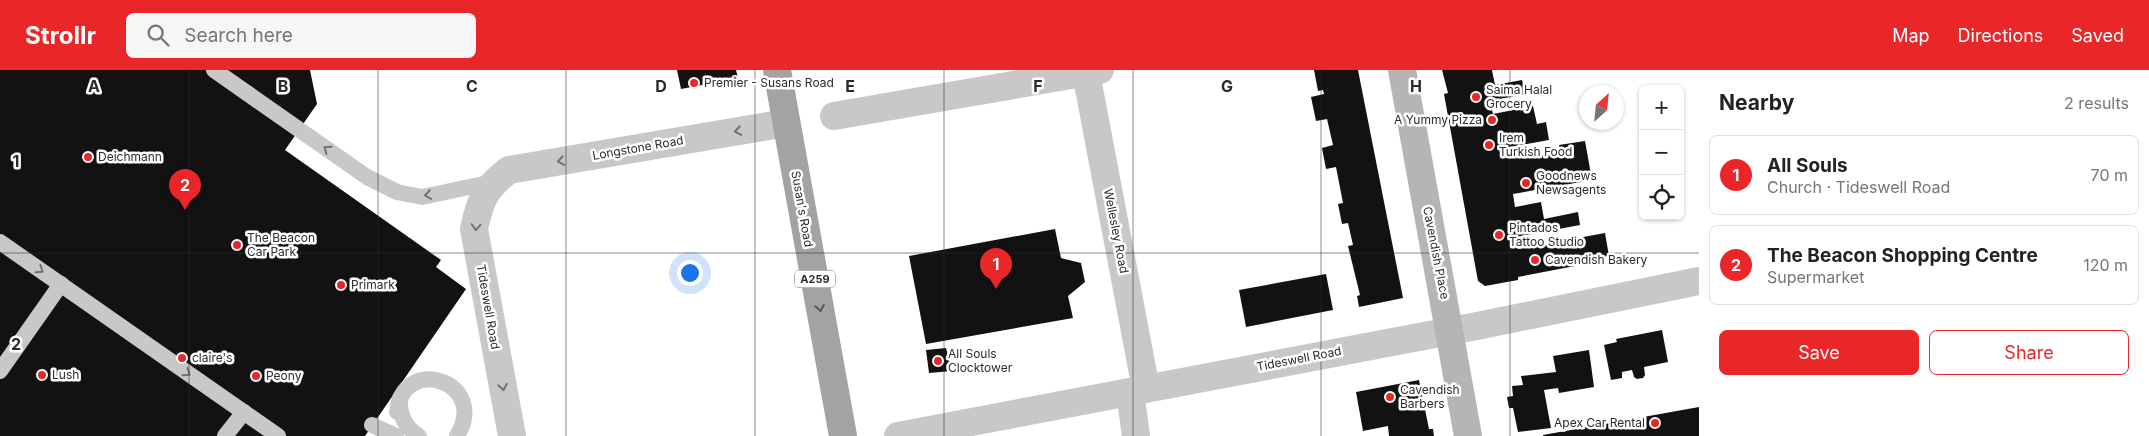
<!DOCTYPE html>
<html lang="en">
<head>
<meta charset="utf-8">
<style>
  body { margin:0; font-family:Inter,sans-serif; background:#f6f6f6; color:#222 }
  .controls { position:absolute; right:15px; top:15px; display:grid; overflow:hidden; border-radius:8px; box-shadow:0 1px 4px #0004 }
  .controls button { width:45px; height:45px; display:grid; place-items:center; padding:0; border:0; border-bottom:1px solid #e0e0e0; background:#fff; color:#222; font:25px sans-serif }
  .compass { position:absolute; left:1579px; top:15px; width:45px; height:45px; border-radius:50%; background:#fff; box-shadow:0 1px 4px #0004; rotate:27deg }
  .you { position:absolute; left:689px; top:202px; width:18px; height:18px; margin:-12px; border:4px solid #fff; border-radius:50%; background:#1a73e8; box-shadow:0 0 0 8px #1a73e833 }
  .badge { display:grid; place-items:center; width:32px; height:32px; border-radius:50%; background:#e92729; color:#fff; font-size:16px; font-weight:700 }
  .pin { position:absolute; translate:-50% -41px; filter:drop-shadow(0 1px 2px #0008) }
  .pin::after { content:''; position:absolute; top:26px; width:18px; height:15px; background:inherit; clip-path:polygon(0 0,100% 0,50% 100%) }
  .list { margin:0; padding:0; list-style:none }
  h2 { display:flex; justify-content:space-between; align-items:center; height:65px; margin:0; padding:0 20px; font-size:21px }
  h2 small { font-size:16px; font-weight:400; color:#767676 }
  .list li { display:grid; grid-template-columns:32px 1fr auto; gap:15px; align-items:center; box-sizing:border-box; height:80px; margin:0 10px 10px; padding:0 10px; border:1px solid #e0e0e0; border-radius:8px }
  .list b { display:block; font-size:19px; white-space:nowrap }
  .list p { margin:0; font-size:16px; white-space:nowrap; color:#767676 }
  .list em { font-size:16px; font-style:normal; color:#767676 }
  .actions { display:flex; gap:10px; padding:15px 20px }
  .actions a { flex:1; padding:11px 0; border:1px solid #e92729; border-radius:8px; text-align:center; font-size:18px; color:#e92729 }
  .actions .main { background:#e92729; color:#fff }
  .icon { flex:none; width:28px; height:28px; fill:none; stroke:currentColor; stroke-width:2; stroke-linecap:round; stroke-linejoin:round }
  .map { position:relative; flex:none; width:1699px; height:366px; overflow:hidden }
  header { display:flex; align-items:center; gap:30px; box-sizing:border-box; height:70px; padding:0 25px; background:#e92729; color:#fff }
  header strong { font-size:24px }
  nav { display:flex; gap:28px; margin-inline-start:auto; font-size:18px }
  .search { width:350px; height:45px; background:#f6f6f6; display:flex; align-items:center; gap:12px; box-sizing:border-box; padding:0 18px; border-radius:8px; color:#767676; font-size:19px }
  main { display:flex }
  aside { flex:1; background:#fff }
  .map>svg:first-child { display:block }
  .building { fill:#121212 }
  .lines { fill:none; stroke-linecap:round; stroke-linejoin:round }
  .lane { stroke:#c8c8c8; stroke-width:16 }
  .street { stroke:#c8c8c8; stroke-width:28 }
  .secondary { stroke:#b5b5b5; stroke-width:28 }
  .primary { stroke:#a3a3a3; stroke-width:28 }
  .lane-bridge { stroke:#c8c8c8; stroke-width:16 }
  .oneway { stroke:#727272 }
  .oneway2 { stroke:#5b5b5b }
  .grid { fill:none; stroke:#2b2b2b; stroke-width:1; stroke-opacity:0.55 }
  .poi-dot { fill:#e92729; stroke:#fff; stroke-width:2 }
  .labels { text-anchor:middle; stroke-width:5; stroke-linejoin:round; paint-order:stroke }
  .shield { fill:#fff; stroke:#6b6b6b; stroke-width:1 }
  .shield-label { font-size:11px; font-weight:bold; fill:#2b2b2b }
  .poi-label { font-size:12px; fill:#2b2b2b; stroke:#fff; text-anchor:start }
  .street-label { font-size:12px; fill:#2b2b2b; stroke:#fff }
  .grid-label { font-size:16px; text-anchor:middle; font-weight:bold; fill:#2b2b2b; stroke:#fff; stroke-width:5; stroke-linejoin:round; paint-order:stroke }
</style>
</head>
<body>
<header>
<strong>Strollr</strong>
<div class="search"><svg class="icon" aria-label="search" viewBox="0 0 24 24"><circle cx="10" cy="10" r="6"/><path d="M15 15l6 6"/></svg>Search here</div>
<nav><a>Map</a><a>Directions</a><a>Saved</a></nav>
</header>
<main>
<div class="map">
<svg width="1699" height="366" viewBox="0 0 1699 366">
  <rect width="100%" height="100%" fill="#fff"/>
  <g class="building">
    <polygon points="0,0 310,0 317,34 285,80 441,190 436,197 466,219 365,366 0,366"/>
    <polygon points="677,0 736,0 738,8 681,19"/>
    <polygon points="1314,0 1358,0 1403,228 1359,237 1357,226 1360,225 1348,176 1353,175 1348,153 1342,154 1338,134 1343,133 1336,97 1326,99 1322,78 1333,75 1327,49 1316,51 1311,27 1324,24 1323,20 1318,21"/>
    <polygon points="1442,0 1492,0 1495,15 1522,10 1525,24 1490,31 1493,44 1533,36 1537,54 1546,52 1549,70 1499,79 1501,85 1538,78 1539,86 1561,82 1559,75 1585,71 1592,110 1513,124 1515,137 1541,132 1544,149 1578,142 1580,155 1516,167 1518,179 1605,163 1609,186 1595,188 1596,192 1518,207 1518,210 1485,216 1478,211 1444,24 1448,23"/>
    <polygon points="1055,159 1061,188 1081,193 1085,212 1068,226 1073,248 926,274 909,186"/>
    <polygon points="1326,204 1333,240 1246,257 1239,220"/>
    <polygon points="1662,260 1668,292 1644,297 1645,305 1643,308 1637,309 1634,307 1632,300 1622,302 1622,308 1611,310 1604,275 1617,272 1616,269"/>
    <polygon points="946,278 952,301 929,303 926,280"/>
    <polygon points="1589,280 1594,317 1559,323 1558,318 1544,320 1551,358 1518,362 1513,338 1509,338 1507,327 1513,326 1512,316 1523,315 1521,306 1556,302 1553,286"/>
    <polygon points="1419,310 1429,359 1433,359 1434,366 1389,366 1388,356 1363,361 1356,322"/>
    <polygon points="1699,337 1699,366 1543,366 1543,365"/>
  </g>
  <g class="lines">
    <g class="lane">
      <polyline points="214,0 367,107 397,122 422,127 493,112"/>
      <polyline points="0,172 278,366"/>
      <polyline points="0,301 61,214"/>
      <path d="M400,328C399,344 404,357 419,366"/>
      <polyline points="372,355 396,366"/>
      <polyline points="225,366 244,342"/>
    </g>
    <g class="street">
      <polyline points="1086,3 1146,319"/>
      <polyline points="834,46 1100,0"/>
      <polyline points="1130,322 1136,366"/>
      <path d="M512,366L474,159C480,130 485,118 509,100L786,53"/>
      <polyline points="898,366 1477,256 1699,211"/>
    </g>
    <polyline class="secondary" points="1402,0 1468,366"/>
    <polyline class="primary" points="777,0 843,366"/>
    <path class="lane-bridge" d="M397,342C403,283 490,312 457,366"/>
  </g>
  <defs><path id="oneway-chevron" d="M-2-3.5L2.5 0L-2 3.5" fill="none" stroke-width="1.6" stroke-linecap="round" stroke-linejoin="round" transform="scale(1.25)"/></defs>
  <g class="oneway">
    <use href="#oneway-chevron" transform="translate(738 61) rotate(170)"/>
    <use href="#oneway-chevron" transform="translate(327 79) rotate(-145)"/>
    <use href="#oneway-chevron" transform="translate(561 91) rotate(170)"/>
    <use href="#oneway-chevron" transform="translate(428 125) rotate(171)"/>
    <use href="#oneway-chevron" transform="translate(476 157) rotate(94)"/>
    <use href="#oneway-chevron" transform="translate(40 200) rotate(35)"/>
    <use href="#oneway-chevron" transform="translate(187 303) rotate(35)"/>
    <use href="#oneway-chevron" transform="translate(503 317) rotate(80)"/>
  </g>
  <use class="oneway2" href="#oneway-chevron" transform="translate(820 238) rotate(80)"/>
  <path class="grid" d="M189,0V366M378,0V366M566,0V366M755,0V366M944,0V366M1133,0V366M1321,0V366M1510,0V366M0,183H1699"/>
  <g class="poi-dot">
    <circle cx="694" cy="13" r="5"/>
    <circle cx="1476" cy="27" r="5"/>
    <circle cx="1492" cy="50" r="5"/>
    <circle cx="1489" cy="75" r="5"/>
    <circle cx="88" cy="87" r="5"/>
    <circle cx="1526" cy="113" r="5"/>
    <circle cx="1499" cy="165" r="5"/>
    <circle cx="237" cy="175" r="5"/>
    <circle cx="1535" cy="190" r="5"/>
    <circle cx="341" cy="215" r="5"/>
    <circle cx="182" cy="288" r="5"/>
    <circle cx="938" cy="291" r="5"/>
    <circle cx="42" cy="305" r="5"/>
    <circle cx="256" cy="306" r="5"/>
    <circle cx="1390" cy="327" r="5"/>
    <circle cx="1655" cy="353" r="5"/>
  </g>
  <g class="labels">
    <rect class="shield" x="795" y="200.5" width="40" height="17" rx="4"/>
    <g class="shield-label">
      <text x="815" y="213">A259</text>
    </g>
    <g class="poi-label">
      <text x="704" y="17">Premier - Susans Road</text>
      <text x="1486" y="24">Saima Halal<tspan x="1486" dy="14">Grocery</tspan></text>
      <text x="1482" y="54" text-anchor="end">A Yummy Pizza</text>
      <text x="1499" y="72">Irem<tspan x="1499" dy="14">Turkish Food</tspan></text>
      <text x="98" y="91">Deichmann</text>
      <text x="1536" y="110">Goodnews<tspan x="1536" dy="14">Newsagents</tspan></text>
      <text x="1509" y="162">Pintados<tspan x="1509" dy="14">Tattoo Studio</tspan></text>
      <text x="247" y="172">The Beacon<tspan x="247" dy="14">Car Park</tspan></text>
      <text x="1545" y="194">Cavendish Bakery</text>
      <text x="351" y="219">Primark</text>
      <text x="948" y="288">All Souls<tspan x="948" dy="14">Clocktower</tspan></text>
      <text x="192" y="292">claire's</text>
      <text x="52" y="309">Lush</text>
      <text x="266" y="310">Peony</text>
      <text x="1400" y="324">Cavendish<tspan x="1400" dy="14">Barbers</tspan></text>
      <text x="1645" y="357" text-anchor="end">Apex Car Rental</text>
    </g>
    <g class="street-label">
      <text transform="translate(638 78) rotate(-10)" y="4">Longstone Road</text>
      <text transform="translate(802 139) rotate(80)" y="4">Susan's Road</text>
      <text transform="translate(1116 161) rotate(79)" y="4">Wellesley Road</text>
      <text transform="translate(1436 183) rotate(79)" y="4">Cavendish Place</text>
      <text transform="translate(488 237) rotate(80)" y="4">Tideswell Road</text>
      <text transform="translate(1299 289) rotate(-11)" y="4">Tideswell Road</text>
    </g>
  </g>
  <g class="grid-label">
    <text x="94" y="22">A</text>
    <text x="283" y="22">B</text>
    <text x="472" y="22">C</text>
    <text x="661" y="22">D</text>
    <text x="850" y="22">E</text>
    <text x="1038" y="22">F</text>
    <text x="1227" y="22">G</text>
    <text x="1416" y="22">H</text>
    <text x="16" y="97">1</text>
    <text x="16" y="280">2</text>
  </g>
</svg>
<div class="controls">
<button>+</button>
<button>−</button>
<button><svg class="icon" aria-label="locate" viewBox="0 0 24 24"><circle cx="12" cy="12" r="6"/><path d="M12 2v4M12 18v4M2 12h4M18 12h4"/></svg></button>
</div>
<svg class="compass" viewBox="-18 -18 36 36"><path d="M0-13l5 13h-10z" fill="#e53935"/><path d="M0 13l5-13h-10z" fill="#767676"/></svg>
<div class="you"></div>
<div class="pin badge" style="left:996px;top:219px">1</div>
<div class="pin badge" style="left:185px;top:140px">2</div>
</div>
<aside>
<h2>Nearby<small>2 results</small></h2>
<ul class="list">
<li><span class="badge">1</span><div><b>All Souls</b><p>Church · Tideswell Road</p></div><em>70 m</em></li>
<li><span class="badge">2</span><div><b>The Beacon Shopping Centre</b><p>Supermarket</p></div><em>120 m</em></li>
</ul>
<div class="actions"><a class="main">Save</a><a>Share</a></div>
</aside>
</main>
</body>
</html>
